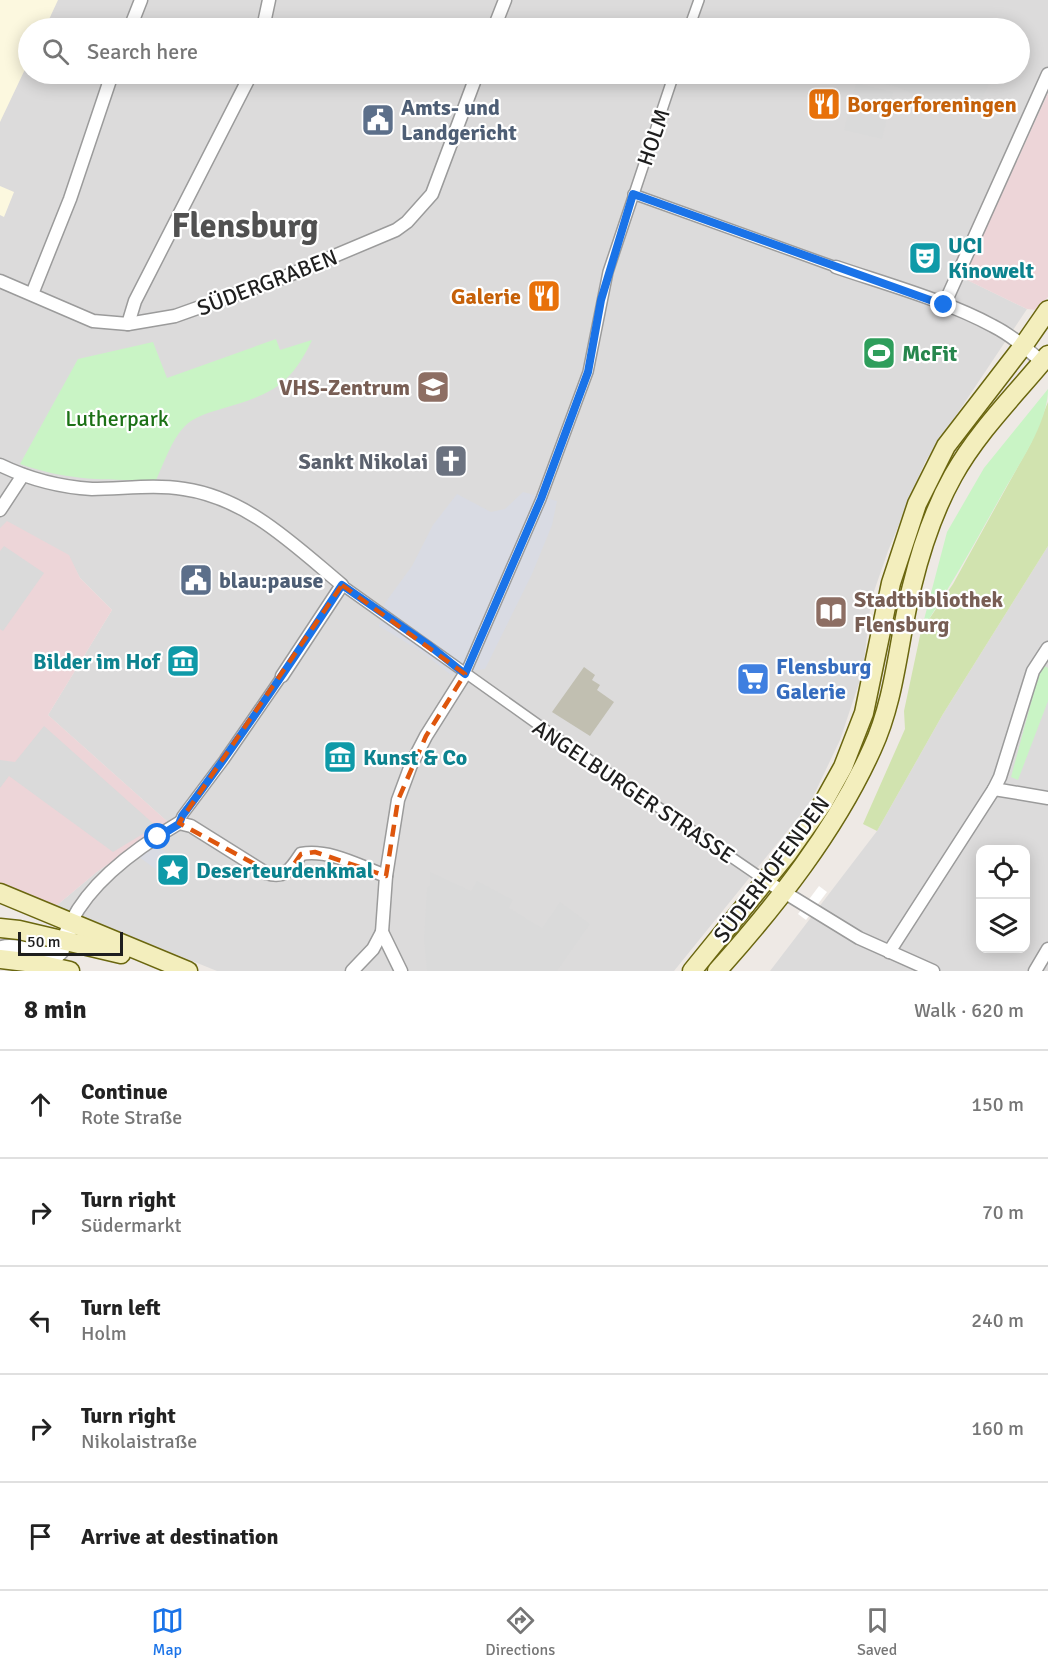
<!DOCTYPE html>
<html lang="en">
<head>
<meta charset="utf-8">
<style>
  body { margin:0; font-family:Signika,sans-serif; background:#f6f6f6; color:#222 }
  .controls { position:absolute; right:18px; bottom:18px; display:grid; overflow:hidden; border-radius:12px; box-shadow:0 3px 15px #0003 }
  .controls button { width:54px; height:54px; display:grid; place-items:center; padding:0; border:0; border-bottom:2px solid #e0e0e0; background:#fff; color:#222; font:30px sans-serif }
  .scale { position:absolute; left:18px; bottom:15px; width:105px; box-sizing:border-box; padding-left:6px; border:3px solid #1e1e1e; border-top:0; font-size:16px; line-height:21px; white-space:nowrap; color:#1e1e1e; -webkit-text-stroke:4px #fff; paint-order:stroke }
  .stop { position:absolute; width:18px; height:18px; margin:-14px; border:4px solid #1a73e8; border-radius:50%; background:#fff }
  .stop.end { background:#1a73e8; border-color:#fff; box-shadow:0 2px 6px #0008 }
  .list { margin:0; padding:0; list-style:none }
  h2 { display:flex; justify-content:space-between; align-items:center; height:78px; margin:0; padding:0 24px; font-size:26px }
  h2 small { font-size:20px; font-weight:400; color:#767676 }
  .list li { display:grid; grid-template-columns:39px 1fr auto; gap:18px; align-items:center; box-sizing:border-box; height:108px; padding:0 24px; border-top:2px solid #e0e0e0 }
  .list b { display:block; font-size:22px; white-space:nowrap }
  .list p { margin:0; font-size:20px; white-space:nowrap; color:#767676 }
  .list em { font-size:20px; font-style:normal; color:#767676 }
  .icon { flex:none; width:33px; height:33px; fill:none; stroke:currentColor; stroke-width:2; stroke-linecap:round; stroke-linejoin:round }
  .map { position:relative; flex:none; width:1048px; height:971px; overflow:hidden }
  .search { position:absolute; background:#fff; box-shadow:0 3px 15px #0003; left:18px; right:18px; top:18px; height:66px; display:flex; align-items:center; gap:15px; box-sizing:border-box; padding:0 21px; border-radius:33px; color:#767676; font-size:22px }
  .sheet { height:618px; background:#fff }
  nav { display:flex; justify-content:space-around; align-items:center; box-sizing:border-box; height:84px; border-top:2px solid #e0e0e0; background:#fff; font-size:16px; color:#767676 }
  nav a { display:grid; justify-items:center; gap:3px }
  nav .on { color:#1a73e8 }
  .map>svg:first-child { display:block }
  .residential { fill:#dcdbdb; fill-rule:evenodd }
  .commercial { fill:#edd5d8 }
  .education { fill:#fcf8df }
  .construction { fill:#c1bfb1 }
  .grass { fill:#d1e3af }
  .park { fill:#c9f4c5 }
  .parking { fill:#dadada }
  .plaza { fill:#d9dbe3 }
  .pier { fill:#fff }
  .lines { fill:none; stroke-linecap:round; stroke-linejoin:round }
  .pedestrian-casing { stroke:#9b9b9b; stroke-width:12 }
  .minor-casing { stroke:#9b9b9b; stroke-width:15 }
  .tertiary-casing { stroke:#9b9b9b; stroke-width:18 }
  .secondary-casing { stroke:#6a660f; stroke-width:21 }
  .pedestrian { stroke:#fff; stroke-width:9 }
  .minor { stroke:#fff; stroke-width:12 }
  .tertiary { stroke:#fff; stroke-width:15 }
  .secondary { stroke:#f3eebd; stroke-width:18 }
  .route { stroke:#1a73e8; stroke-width:8 }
  .marked { fill:none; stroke:#de560d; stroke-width:4.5; stroke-dasharray:12 8; stroke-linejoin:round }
  .labels { text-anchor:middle; stroke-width:4.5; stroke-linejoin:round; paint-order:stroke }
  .food-label { font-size:22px; font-weight:bold; fill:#c56008; stroke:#fff; text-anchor:start }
  .service-label { font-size:22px; font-weight:bold; fill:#4e5e75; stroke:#fff; text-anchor:start }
  .street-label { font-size:22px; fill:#1e1e1e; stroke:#fff }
  .culture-label { font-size:22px; font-weight:bold; fill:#0d838f; stroke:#fff; text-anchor:start }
  .leisure-label { font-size:22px; font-weight:bold; fill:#27864d; stroke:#fff; text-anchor:start }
  .education-label { font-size:22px; font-weight:bold; fill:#785e54; stroke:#fff; text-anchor:end }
  .park-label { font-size:22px; fill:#1c7116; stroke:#fff }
  .worship-label { font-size:22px; font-weight:bold; fill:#5b616d; stroke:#fff; text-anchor:end }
  .shop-label { font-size:22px; font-weight:bold; fill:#366cbe; stroke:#fff; text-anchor:start }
  .town-label { font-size:34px; font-weight:bold; fill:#515151; stroke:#fff }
</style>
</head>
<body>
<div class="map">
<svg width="1048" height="971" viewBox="0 0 1048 971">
  <rect width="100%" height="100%" fill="#eee9e5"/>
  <g class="residential">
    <path d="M0,0H1048V93L963,278L1027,309L925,462L888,551L871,600L863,671L840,740L810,803L674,971H217L56,906L98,871L169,823L48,715L112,610L80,578L68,555L0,528ZM28,28H1020V74H28Z"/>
    <path d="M1048,546V971H770L877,831L943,714ZM980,849H1026V948H980Z"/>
  </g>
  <g class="commercial">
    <polygon points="1048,93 1048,297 1037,310 1027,309 963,278"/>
    <polygon points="7,521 69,555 80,578 112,610 48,715 169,823 98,871 56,906 0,883 0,528"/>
  </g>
  <g class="education">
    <polygon points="0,0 58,0 45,28 28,28 28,63 0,122"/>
    <polygon points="0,186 14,192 4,217 0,215"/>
  </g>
  <polygon class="construction" points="584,667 595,675 592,680 600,685 597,690 614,702 590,736 552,712"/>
  <polygon class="grass" points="1048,402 1048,546 943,714 877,831 863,824 905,729 904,711 921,631 953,584 1031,443"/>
  <g class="park">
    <path d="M276,339L280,350L312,340C290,387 269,395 221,409C208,413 193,417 184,427C171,441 164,463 156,480C106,480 68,481 20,464L78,359L153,342L167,378Z"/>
    <path d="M1048,389C1048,422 1021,461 1005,489C978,537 952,585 921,631L947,532L984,468Z"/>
    <polygon points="1043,665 1048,668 1048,701 1018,780 1011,777 1036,684"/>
  </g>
  <g class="parking">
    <polygon points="838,74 978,74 991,79 973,118 897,87"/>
    <polygon points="856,83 893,92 882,139 844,130"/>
    <polygon points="4,546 44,573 3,631 0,629 0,551"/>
    <polygon points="44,726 156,826 113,852 9,776 0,788 0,760 15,762"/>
    <polygon points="430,872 471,891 477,881 513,900 509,908 542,928 560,902 590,924 557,971 427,971 424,939 427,888 430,885"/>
  </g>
  <g class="plaza">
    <polygon points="523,492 557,501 552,525 532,574 485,669 450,674 422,652 379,626 385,603 412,566 433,525 457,494 491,512 505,509"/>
    <polygon points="152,842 180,863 169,879 135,854"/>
  </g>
  <polygon class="pier" points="819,886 827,892 806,920 798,914"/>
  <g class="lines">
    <defs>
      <g id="pedestrian">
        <polyline points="689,28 699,0"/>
        <polyline points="633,194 836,267"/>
        <polyline points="342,585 540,726 766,881"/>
        <polyline points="465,674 541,499 588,372 608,272 674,74"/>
        <polyline points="179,823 182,816 224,760 282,676"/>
      </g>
      <g id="minor">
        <polyline points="130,28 141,0"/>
        <polyline points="263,28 269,0"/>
        <polyline points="494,28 505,0"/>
        <path d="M836,267C886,284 947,301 993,326C1011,335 1027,349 1042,362"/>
        <polyline points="0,281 93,321 128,324 175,316 282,278 396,230 407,222 432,194 477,74"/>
        <polyline points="32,294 70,199 112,74"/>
        <polyline points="944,305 1048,74"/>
        <polyline points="128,324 135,301 251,74"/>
        <path d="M0,465C29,479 59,487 92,489C123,489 153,484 184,489C247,498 294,545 342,585L282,676"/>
        <polyline points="0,510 23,475"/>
        <polyline points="994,789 1048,798"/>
        <polyline points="766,881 859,938 933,971"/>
        <path d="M71,922C92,880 138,847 179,823L191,826L266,873C286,879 291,869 301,854C330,849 359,866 386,876"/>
        <polyline points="889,952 994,789 1000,777 1033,671 1048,648"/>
        <polyline points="352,971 373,949 382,932"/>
        <polyline points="401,971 382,932 386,876 398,800 411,765 426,736 465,674"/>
        <polyline points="1035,971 1048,949"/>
      </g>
      <path id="tertiary" d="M0,949C17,943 39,957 57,955L61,951L71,922"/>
      <g id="secondary">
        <polyline points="0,893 188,971"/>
        <polyline points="0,928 19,930 121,954"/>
        <polyline points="0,959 34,963 70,971"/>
        <polyline points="692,971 787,854 823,803 843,767 864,713 891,583 917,504 946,446 1023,346 1048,310"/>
        <path d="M717,971C777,904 835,831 872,749C896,697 898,640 912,586C921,549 934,510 953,476C978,431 1016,394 1048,355"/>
      </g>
    </defs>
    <use href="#pedestrian" class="pedestrian-casing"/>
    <use href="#minor" class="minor-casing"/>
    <use href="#tertiary" class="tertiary-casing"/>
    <use href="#secondary" class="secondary-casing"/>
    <use href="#pedestrian" class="pedestrian"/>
    <use href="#minor" class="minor"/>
    <use href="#tertiary" class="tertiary"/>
    <use href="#secondary" class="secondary"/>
  </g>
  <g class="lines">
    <path class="route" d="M158,837L179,824L182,816C239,741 291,663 342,585L430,646L465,674L541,499L588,372L601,300L633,194L944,305"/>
  </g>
  <path class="marked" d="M342,585L465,674L426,736L398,800L386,876L315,852L301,854L289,871L275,875L179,823Z"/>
  <defs>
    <symbol id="restaurant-square" viewBox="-11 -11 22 22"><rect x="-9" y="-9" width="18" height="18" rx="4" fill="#e8710a" stroke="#fff"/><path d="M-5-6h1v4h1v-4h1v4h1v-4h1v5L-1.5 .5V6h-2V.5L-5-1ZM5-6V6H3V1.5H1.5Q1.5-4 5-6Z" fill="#fff"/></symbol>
    <symbol id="civic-square" viewBox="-11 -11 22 22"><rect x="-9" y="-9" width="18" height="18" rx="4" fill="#5c6f8a" stroke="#fff"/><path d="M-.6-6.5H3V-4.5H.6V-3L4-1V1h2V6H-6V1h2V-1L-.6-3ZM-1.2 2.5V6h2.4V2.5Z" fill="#fff"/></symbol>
    <symbol id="theatre-square" viewBox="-11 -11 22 22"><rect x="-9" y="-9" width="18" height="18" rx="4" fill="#0f9aa8" stroke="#fff"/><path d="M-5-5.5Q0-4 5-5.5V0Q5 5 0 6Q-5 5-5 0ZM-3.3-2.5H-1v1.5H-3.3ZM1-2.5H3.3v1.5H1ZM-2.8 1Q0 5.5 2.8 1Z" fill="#fff"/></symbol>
    <symbol id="stadium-square" viewBox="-11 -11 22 22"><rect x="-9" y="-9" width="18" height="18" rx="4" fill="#2e9e5b" stroke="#fff"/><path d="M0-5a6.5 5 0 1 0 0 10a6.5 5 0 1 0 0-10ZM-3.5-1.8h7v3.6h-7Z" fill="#fff"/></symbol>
    <symbol id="university-square" viewBox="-11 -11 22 22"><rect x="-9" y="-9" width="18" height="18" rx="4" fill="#8d6e63" stroke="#fff"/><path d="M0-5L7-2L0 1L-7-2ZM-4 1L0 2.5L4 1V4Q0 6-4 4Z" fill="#fff"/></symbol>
    <symbol id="church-square" viewBox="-11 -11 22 22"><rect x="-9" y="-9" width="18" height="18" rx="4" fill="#6b7280" stroke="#fff"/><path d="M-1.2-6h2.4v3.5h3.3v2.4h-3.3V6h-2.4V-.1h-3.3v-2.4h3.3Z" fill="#fff"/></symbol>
    <symbol id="library-square" viewBox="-11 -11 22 22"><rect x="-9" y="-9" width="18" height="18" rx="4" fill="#8d6e63" stroke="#fff"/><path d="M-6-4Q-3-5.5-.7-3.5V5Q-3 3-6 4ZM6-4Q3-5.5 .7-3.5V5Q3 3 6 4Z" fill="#fff"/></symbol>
    <symbol id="museum-square" viewBox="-11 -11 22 22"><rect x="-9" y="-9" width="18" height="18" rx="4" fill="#0f9aa8" stroke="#fff"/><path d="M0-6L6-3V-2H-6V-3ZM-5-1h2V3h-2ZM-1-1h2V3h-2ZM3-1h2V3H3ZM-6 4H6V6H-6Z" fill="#fff"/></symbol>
    <symbol id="supermarket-square" viewBox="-11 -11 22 22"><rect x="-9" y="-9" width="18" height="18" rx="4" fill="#3f7fe0" stroke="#fff"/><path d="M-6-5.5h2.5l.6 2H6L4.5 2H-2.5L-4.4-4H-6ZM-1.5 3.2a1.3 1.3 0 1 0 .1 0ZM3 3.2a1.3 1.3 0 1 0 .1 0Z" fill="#fff"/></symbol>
    <symbol id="sight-square" viewBox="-11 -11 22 22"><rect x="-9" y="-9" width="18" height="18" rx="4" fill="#0f9aa8" stroke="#fff"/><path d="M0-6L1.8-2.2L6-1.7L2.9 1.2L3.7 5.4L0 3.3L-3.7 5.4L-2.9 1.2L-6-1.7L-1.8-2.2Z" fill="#fff"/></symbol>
  </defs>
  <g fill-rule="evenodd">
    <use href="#restaurant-square" x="805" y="85" width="38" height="38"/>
    <use href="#civic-square" x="359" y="101" width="38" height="38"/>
    <use href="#theatre-square" x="906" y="239" width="38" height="38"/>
    <use href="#restaurant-square" x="525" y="277" width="38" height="38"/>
    <use href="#stadium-square" x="860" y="334" width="38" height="38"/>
    <use href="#university-square" x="414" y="368" width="38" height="38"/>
    <use href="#church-square" x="432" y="442" width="38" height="38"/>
    <use href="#civic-square" x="177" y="561" width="38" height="38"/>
    <use href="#library-square" x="812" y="593" width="38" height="38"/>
    <use href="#museum-square" x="164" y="642" width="38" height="38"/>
    <use href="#supermarket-square" x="734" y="660" width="38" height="38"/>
    <use href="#museum-square" x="321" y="738" width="38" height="38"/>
    <use href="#sight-square" x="154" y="851" width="38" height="38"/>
  </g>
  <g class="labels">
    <g class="food-label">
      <text x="847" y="112">Borgerforeningen</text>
      <text x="521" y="304" text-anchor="end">Galerie</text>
    </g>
    <g class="service-label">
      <text x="401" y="115">Amts- und<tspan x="401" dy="25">Landgericht</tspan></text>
      <text x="219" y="588">blau:pause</text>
    </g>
    <g class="street-label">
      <text transform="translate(653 137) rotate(-71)" y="8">HOLM</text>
      <text transform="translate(267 282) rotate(-21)" y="8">SÜDERGRABEN</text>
      <text transform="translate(634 791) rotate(34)" y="8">ANGELBURGER STRASSE</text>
      <text transform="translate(771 869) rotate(-53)" y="8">SÜDERHOFENDEN</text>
    </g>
    <g class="culture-label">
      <text x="948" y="253">UCI<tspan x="948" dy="25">Kinowelt</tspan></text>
      <text x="160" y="669" text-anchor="end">Bilder im Hof</text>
      <text x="363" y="765">Kunst &amp; Co</text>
      <text x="196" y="878">Deserteurdenkmal</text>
    </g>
    <g class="leisure-label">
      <text x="902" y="361">McFit</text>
    </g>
    <g class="education-label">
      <text x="410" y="395">VHS-Zentrum</text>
      <text x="854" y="607" text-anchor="start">Stadtbibliothek<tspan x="854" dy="25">Flensburg</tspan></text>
    </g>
    <g class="park-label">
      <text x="117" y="426">Lutherpark</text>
    </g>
    <g class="worship-label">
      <text x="428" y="469">Sankt Nikolai</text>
    </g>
    <g class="shop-label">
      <text x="776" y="674">Flensburg<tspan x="776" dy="25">Galerie</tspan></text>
    </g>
    <g class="town-label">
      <text x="245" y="237">Flensburg</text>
    </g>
  </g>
</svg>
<div class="controls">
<button><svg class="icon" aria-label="locate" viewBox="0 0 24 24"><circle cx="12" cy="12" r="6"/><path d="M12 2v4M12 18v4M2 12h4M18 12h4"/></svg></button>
<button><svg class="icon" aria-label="layers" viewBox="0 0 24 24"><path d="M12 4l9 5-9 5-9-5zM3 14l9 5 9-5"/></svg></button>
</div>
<div class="scale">50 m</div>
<div class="stop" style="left:158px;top:837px"></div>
<div class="stop end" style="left:944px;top:305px"></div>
<div class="search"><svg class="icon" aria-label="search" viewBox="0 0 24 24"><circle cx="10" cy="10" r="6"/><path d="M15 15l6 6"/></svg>Search here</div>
</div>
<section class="sheet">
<h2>8 min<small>Walk · 620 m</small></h2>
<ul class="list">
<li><svg class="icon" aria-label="ahead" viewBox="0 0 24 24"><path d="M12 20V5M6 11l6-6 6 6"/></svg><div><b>Continue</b><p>Rote Straße</p></div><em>150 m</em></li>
<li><svg class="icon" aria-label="right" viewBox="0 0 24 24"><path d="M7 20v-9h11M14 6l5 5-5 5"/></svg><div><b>Turn right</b><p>Südermarkt</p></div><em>70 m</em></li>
<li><svg class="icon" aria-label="left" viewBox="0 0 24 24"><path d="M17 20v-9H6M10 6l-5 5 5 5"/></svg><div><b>Turn left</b><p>Holm</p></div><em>240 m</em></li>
<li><svg class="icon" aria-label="right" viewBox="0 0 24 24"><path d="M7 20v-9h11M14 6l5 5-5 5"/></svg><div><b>Turn right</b><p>Nikolaistraße</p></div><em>160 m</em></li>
<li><svg class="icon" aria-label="arrive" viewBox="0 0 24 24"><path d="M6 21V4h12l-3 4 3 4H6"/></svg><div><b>Arrive at destination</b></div></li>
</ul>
</section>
<nav>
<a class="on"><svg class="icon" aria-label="map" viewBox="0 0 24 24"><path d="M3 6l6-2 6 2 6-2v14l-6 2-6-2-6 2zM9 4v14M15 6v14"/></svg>Map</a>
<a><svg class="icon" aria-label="directions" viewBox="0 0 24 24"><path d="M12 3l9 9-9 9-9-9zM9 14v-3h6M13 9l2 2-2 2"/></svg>Directions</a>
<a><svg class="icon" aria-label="saved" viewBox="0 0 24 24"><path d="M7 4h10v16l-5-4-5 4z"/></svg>Saved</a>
</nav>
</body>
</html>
